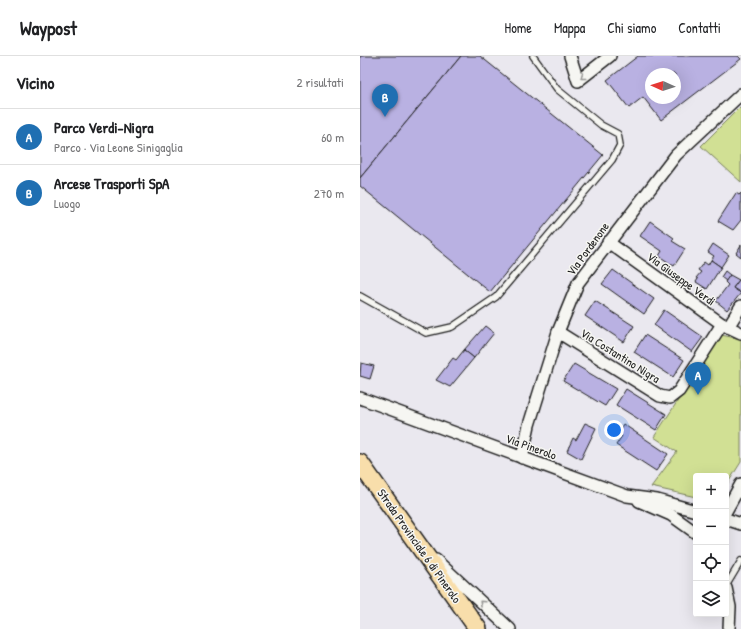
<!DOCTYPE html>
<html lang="it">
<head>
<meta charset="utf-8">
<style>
  body { margin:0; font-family:"Patrick Hand",sans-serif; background:#f6f6f6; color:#202124 }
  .controls { position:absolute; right:12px; bottom:12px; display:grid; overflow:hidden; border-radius:4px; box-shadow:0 4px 16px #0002 }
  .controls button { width:36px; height:36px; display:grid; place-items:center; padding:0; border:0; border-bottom:1px solid #e0e0e0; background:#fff; color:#202124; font:20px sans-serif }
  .compass { position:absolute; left:285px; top:12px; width:36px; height:36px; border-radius:50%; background:#fff; box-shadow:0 4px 16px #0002; rotate:273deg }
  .you { position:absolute; left:254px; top:374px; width:14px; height:14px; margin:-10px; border:3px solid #fff; border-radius:50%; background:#1a73e8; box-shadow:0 0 0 6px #1a73e833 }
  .badge { display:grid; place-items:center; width:26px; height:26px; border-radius:50%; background:#1f6fb2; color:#fff; font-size:13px; font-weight:700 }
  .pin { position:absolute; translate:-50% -33px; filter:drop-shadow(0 1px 2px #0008) }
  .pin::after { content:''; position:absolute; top:21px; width:14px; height:12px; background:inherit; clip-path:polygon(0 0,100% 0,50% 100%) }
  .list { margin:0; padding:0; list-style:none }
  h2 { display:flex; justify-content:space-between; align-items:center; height:52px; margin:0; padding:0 16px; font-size:17px }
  h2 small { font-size:13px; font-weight:400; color:#757577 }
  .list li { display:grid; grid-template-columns:26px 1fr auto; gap:12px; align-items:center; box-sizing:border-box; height:56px; padding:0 16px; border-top:1px solid #e0e0e0 }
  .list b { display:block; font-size:15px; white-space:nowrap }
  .list p { margin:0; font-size:13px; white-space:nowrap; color:#757577 }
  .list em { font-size:13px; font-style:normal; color:#757577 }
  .icon { flex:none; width:22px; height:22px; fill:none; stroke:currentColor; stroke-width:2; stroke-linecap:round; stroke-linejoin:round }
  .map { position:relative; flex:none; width:381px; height:573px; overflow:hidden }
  header { display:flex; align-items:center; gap:24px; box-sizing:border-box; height:56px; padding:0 20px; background:#fff; border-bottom:1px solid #e0e0e0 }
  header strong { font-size:19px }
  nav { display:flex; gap:22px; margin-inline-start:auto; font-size:14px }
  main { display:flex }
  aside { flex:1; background:#fff }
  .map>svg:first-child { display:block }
  .green { fill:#d1e094; stroke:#767e58 }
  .building { fill:#b9b1e2; stroke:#1c1c1c; fill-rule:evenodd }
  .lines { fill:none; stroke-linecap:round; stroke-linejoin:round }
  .service-casing { stroke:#1c1c1c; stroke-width:8 }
  .minor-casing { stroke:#1c1c1c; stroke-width:14 }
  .primary-casing { stroke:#1c1c1c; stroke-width:20 }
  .service { stroke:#f6f6f2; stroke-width:5.5 }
  .minor { stroke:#f6f6f2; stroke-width:11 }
  .primary { stroke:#f8deab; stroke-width:17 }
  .oneway { stroke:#949492 }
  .labels { text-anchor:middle; stroke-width:3; stroke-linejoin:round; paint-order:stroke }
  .street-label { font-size:12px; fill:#1c1c1c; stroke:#f6f6f2 }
</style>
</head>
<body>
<header>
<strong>Waypost</strong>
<nav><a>Home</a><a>Mappa</a><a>Chi siamo</a><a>Contatti</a></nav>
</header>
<main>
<aside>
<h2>Vicino<small>2 risultati</small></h2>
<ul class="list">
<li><span class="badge">A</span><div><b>Parco Verdi-Nigra</b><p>Parco · Via Leone Sinigaglia</p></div><em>60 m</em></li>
<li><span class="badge">B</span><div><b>Arcese Trasporti SpA</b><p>Luogo</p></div><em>270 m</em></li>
</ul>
</aside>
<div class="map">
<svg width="381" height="573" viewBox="0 0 381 573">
  <rect width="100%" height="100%" fill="#eae8ef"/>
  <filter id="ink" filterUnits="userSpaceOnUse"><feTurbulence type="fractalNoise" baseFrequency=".025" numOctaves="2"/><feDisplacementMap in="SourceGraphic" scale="8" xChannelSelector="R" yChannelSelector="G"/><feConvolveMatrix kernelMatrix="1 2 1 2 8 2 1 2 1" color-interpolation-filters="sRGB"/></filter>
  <g filter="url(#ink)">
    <g class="green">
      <polygon points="381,50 381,126 341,90"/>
      <polygon points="361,279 381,283 381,406 366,430 366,420 336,420 336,441 291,431 317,396 294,381"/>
    </g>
    <g class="building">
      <polygon points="0,0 101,0 0,122"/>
      <polygon points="101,0 120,0 243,99 130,236 0,130 0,122"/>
      <path d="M278,0H378L381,3L301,64L283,41L269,52L247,24ZM291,18H315V42H291Z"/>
      <polygon points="376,137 379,139 381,137 381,164 373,174 358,165"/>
      <polygon points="290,165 314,182 312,185 325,193 314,210 299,200 302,195 280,180"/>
      <polygon points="353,188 369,199 361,211 351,204 354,200 348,196"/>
      <polygon points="381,189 381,201 376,197"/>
      <polygon points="351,204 361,211 347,233 336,226 338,223 336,222 341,216 338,214 344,206 348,209"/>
      <polygon points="253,214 294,243 284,258 242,228"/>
      <polygon points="365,215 370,219 366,225 361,221"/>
      <polygon points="370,219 379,224 373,232 381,237 367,254 356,245 368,229 365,226"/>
      <polygon points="379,224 381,225 381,237 373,232"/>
      <polygon points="235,245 274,270 264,286 225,260"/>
      <polygon points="304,254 343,281 332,296 294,269"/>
      <polygon points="125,270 134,277 114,302 104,294"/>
      <polygon points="285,279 324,304 313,321 274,296"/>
      <polygon points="104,294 114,302 90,331 76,324 93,302 96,304"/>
      <polygon points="1,307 14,310 10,323 0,320"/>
      <polygon points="214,308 256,333 245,350 203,325"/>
      <polygon points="266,333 306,358 296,374 256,349"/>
      <polygon points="225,367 236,372 221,403 207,395 213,382 216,384"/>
      <polygon points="263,368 308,398 296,415 256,389 262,380 258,377"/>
    </g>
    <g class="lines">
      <defs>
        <g id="service">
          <polyline points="0,240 66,277 92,271 136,241 252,104 260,89 258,78 241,69 197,33 173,0"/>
          <polyline points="366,530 381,505"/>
        </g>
        <g id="minor">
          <polyline points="210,0 218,25 250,0"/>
          <polyline points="248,186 362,268 381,277"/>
          <polyline points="368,271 381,250"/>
          <polyline points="198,276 300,340 310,342 319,335 362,268"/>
          <polyline points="0,342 267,440 297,444 336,455"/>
          <polyline points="162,402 169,369 198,276 218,227 316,99 381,38"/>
          <polyline points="279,445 311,459 336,477"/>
          <polyline points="366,455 381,428"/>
          <polyline points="366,463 381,468"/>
          <polyline points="76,504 150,573"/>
          <polyline points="366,532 370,551 369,573"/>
        </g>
        <polyline id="primary" points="0,407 118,573"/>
      </defs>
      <use href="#service" class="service-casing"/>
      <use href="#minor" class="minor-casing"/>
      <use href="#primary" class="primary-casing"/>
      <use href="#service" class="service"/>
      <use href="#minor" class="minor"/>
      <use href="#primary" class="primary"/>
    </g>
    <defs><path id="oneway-chevron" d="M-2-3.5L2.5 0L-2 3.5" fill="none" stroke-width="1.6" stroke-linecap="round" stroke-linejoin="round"/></defs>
    <g class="oneway">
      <use href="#oneway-chevron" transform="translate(223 21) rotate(142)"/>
      <use href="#oneway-chevron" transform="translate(122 547) rotate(-137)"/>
    </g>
  </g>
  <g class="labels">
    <g class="street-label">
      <text transform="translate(228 193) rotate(-54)" y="4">Via Pordenone</text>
      <text transform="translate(321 223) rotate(36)" y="4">Via Giuseppe Verdi</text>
      <text transform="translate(260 300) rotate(32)" y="4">Via Costantino Nigra</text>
      <text transform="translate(171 391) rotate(20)" y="4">Via Pinerolo</text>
      <text transform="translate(59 490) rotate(55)" y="4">Strada Provinciale 6 di Pinerolo</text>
    </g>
  </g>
</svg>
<div class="controls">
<button>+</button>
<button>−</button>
<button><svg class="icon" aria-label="locate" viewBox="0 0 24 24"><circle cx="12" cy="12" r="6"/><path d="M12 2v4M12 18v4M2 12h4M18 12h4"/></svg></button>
<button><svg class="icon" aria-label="layers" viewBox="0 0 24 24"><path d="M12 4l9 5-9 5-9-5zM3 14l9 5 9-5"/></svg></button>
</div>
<svg class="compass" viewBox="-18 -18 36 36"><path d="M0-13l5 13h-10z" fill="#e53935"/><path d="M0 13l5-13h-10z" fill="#757577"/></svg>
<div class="you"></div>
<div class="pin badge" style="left:338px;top:339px">A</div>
<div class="pin badge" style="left:25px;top:61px">B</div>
</div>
</main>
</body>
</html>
